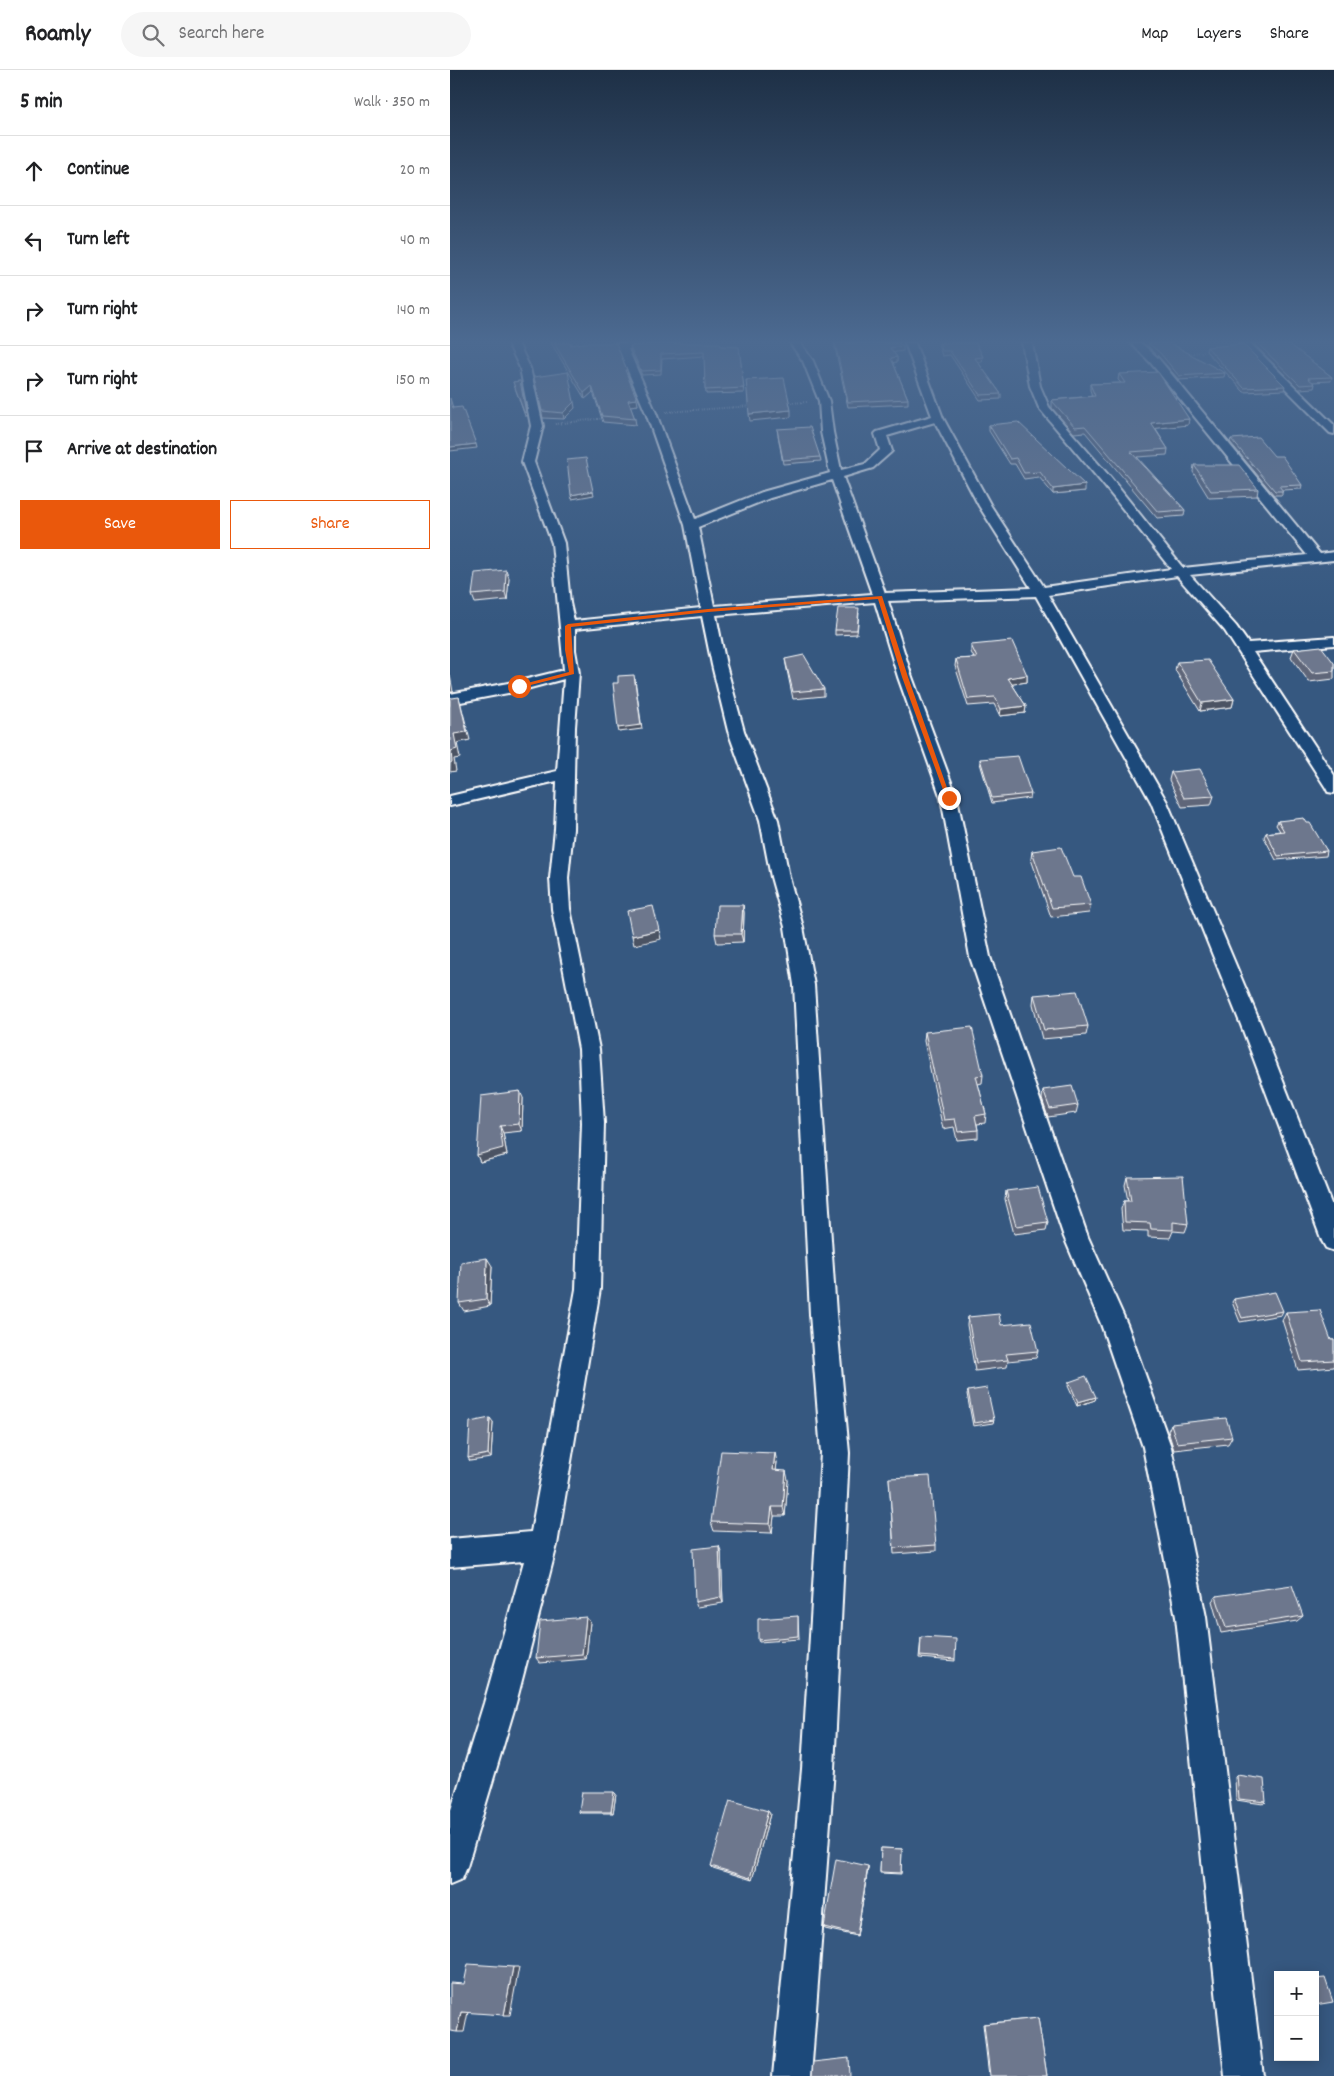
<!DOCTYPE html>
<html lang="en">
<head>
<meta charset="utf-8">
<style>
  body { margin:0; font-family:Dekko,sans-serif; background:#f6f6f6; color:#202124 }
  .controls { position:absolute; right:15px; bottom:15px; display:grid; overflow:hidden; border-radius:0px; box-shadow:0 2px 12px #0003 }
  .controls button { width:45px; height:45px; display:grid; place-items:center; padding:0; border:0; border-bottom:1px solid #e0e0e0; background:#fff; color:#202124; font:25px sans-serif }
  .stop { position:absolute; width:15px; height:15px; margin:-11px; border:4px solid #ea580c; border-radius:50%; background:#fff }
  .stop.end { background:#ea580c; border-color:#fff; box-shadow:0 1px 5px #0008 }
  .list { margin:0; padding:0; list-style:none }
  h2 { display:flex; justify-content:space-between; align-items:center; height:65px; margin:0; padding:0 20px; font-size:21px }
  h2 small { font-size:16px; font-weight:400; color:#757577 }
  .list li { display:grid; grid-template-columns:32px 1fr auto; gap:15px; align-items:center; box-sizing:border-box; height:70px; padding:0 20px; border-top:1px solid #e0e0e0 }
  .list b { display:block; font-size:19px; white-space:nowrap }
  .list em { font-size:16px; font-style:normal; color:#757577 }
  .actions { display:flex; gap:10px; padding:15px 20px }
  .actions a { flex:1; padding:11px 0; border:1px solid #ea580c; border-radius:0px; text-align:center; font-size:18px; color:#ea580c }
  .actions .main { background:#ea580c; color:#fff }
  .icon { flex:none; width:28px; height:28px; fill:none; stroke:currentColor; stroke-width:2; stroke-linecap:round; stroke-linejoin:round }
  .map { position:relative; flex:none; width:884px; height:2006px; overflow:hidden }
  header { display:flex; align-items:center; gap:30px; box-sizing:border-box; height:70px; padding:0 25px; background:#fff; border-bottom:1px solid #e0e0e0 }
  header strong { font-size:24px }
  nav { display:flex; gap:28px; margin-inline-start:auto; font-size:18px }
  .search { width:350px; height:45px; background:#f6f6f6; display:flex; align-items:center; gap:12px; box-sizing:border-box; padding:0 18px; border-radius:28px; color:#757577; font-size:19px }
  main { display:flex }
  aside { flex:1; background:#fff }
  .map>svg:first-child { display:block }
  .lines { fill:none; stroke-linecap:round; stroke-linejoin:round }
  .street-casing { stroke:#fff; stroke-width:4 }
  .path { stroke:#fff; stroke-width:2; stroke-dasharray:0.5 2; stroke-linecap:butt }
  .street { fill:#1f4a7a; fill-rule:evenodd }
  .wall { fill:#5e6679; stroke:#fff }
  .shaded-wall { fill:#4c5363; stroke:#fff }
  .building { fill:#6d778d; stroke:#fff }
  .route { fill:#ea580c }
</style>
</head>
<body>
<header>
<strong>Roamly</strong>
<div class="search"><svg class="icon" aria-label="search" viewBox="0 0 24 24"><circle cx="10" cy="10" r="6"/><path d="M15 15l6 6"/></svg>Search here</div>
<nav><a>Map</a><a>Layers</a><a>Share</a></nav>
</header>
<main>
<aside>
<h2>5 min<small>Walk · 350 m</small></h2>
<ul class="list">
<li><svg class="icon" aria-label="ahead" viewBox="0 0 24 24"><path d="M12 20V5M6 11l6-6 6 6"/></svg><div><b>Continue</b></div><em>20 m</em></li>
<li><svg class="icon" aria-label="left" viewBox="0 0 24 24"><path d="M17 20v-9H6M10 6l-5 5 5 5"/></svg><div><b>Turn left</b></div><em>40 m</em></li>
<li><svg class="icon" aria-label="right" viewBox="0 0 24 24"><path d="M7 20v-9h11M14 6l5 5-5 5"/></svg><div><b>Turn right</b></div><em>140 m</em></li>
<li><svg class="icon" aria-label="right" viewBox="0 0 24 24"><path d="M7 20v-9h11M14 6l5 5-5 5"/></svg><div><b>Turn right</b></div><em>150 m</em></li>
<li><svg class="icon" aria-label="arrive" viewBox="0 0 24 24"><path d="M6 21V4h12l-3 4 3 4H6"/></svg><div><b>Arrive at destination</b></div></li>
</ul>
<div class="actions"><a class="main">Save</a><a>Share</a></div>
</aside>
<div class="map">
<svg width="884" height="2006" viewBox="0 0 884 2006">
  <rect width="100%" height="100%" fill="#365880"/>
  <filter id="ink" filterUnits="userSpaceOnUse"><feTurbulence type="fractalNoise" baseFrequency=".02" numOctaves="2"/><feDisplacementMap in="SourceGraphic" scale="10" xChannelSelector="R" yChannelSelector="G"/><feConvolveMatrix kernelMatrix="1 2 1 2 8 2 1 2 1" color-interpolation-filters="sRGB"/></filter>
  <g filter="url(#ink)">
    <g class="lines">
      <defs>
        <g id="street">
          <path d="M58,273H68L80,298L93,356L84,392L114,473L120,533L124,551L251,538L235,455L196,343L166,273H225L220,276L178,279L206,343L245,449L312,422L380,403L371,362L369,331L353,291L340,273H350L363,291L379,331L383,362L391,400L415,394L430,380L425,364L427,362L482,346L455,273H465L493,348L541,436L594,517L721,499L652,413L589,338L580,316L572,273H582L590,316L599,337L660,407L733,498L857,485L700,292L681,273H691L708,288L870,484L884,482V490L740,505L786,556L798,573L884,567V575L803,582L884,705V723L878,722L876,718L775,561L727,506L598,525L717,732L811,955L884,1141V1181L876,1178L872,1171L791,955L701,732L586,526L438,531L462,607L507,728L540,887L638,1167L677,1254L721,1377L756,1547L813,2006H775L726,1547L693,1377L651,1254L614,1167L520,887L491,728L448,607L425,532L266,545L276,595L294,661L328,750L339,807L353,857L364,915L386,1244L399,1383L384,1699L361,2006H323L352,1699L371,1383L360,1244L344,915L335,857L321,807L310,750L278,661L262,595L252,546L125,559V580L129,603L125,657L123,759L118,808L120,839L149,979L154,1053L150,1219L107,1475L66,1633L17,1797L12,1809L0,1814V1743L34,1633L74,1491L0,1497V1469L81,1462L126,1219L132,1053L129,979L102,839L100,808L105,759L107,711L0,736V726L107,701L114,609L69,621L0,634V624L69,611L114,600L102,473L72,392L81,356L70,298ZM485,352L529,436L581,518L435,523L393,407L423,398L440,383L442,381L437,366ZM382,410L422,524L264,536L248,457L320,428Z"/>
          <polygon points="790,273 800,273 884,355 884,364 880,363"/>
        </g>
      </defs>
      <use href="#street" class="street-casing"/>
      <g class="path">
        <polyline points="736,284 760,281"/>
        <polyline points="336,333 357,332"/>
        <polyline points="216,342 302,336"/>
        <polyline points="105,354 156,348"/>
      </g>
      <use href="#street" class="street"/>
    </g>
    <g class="wall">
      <polygon points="101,273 122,273 122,275 177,300 178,306 188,335 180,336 185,349 186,355 153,352 143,322 135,329"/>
      <polygon points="384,273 449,273 453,281 443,282 447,287 447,292 443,292 458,329 458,334 398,337"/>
      <polygon points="488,273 526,273 533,287 532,292 528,292 551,324 551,329 530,330 500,285 492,286"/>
      <polygon points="698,273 775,303 774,307 729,310 709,287 698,276"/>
      <polygon points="806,273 838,273 882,307 881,311 862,312 865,314 864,318 849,319 805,275"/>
      <polygon points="180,276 271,276 289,277 294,323 256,324 254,286 212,289 211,304 192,305 181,281"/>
      <polygon points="757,277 835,316 834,320 794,322 756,281"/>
      <polygon points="669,304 738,355 705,358 718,379 717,385 687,387 735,440 734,446 707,448 635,362 624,363 602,338 602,330 642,326 640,320 640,314 671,313 668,310"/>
      <polygon points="84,307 125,338 114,349 93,348"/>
      <polygon points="70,311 77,346 75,346 63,312"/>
      <polygon points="539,355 635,421 603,424 589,407 574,409 565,394 560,394 539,361"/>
      <polygon points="327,359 370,387 371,391 333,394"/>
      <polygon points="781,369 824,386 852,415 851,419 832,420 832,425 824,425 780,372"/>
      <polygon points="744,395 808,419 807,426 759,428 743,402"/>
      <polygon points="56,500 59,508 57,530 25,533 22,525"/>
      <polygon points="409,543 407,564 385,565 385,560"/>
      <polygon points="521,575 577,605 577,612 562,614 576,636 575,643 550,646 544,634 518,636 505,596 506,589 524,588 521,582"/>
      <polygon points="844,579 884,593 884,609 859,612 841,587"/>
      <polygon points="335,589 374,619 374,626 343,629 336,595"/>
      <polygon points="727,592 784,629 782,637 750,641 725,600"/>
      <polygon points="530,689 581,724 580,728 542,733 530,693"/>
      <polygon points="721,702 764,726 761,735 732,737 719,710"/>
      <polygon points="828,751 857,753 877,781 876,786 826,790 814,767 816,763 830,761 826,755"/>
      <polygon points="582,781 641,835 639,843 601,847 581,789"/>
      <polygon points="293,835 294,843 293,872 267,873 265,864"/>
      <polygon points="584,925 638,956 636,965 592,969 583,934"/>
      <polygon points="475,962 533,1005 532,1013 528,1014 536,1044 535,1053 527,1054 528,1060 528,1068 507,1070 504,1057 493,1059 474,971"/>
      <polygon points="593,1020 628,1035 626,1043 598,1047 592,1029"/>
      <polygon points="73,1028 72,1061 53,1063 57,1085 30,1092 27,1085"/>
      <polygon points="677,1107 738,1154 735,1162 723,1161 720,1168 698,1167 698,1161 673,1160 671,1139 674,1131 678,1131 675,1115"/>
      <polygon points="556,1121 598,1152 596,1160 564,1164 555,1129"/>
      <polygon points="42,1196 40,1236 14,1241 9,1233"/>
      <polygon points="784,1229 833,1241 831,1245 790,1252 782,1232"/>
      <polygon points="836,1242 881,1270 884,1270 884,1297 848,1300 832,1250"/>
      <polygon points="518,1247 551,1255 588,1281 586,1288 558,1291 557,1297 525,1301 517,1255"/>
      <polygon points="619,1312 646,1327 645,1330 627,1336 618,1316"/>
      <polygon points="518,1321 544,1350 543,1353 523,1356 517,1324"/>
      <polygon points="43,1352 41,1388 20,1391 18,1388"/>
      <polygon points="721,1354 782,1367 778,1374 724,1380 718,1361"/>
      <polygon points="327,1392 326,1400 338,1410 335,1446 324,1446 322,1463 264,1461 261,1452"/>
      <polygon points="439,1408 486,1475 486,1481 444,1484"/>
      <polygon points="271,1481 273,1533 247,1537 245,1532"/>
      <polygon points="766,1526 853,1546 847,1551 771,1563 762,1531"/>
      <polygon points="348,1546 349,1569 309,1572 308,1570"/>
      <polygon points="140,1552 136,1589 90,1593 86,1588"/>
      <polygon points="471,1567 505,1589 505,1591 469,1588"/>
      <polygon points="787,1705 816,1732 813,1734 786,1730 785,1707"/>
      <polygon points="166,1724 163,1743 131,1743 129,1742"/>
      <polygon points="318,1741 320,1744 302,1810 263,1798 261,1796"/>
      <polygon points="431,1778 452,1779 451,1804 430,1803"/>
      <polygon points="418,1796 418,1798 407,1866 375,1859 374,1857"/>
      <polygon points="588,1948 597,2006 539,2006 533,1954"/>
    </g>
    <g class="shaded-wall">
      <polygon points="453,276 453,281 440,283 440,278"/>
      <polygon points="447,287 447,292 441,293 441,288"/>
      <polygon points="142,316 143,322 135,329 134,323"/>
      <polygon points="187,329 188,335 179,336 178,330"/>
      <polygon points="124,332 125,338 114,349 113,343"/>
      <polygon points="341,340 341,347 300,351 299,344"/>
      <polygon points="739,349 738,355 700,359 701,353"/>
      <polygon points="26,374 27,378 0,381 0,377"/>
      <polygon points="635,415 635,421 603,424 603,419"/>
      <polygon points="143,421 144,425 122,429 121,425"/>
      <polygon points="56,500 59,508 57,530 55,522"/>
      <polygon points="0,605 3,622 0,622"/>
      <polygon points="577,605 577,612 557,615 558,608"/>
      <polygon points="185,609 192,659 169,662 168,658"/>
      <polygon points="9,627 20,670 7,673 10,688 4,689 6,701 0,702 1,681 4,664"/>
      <polygon points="784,629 782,637 750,641 752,633"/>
      <polygon points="576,636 575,643 550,646 551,639"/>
      <polygon points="293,835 294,843 293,872 291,864"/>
      <polygon points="209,860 211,869 184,875 182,866"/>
      <polygon points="70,1021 73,1028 72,1061 69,1054"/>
      <polygon points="50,1056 53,1063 57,1085 30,1092 27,1085"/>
      <polygon points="37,1188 42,1196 40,1236 36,1229"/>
      <polygon points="646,1327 645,1330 627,1336 628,1332"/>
      <polygon points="40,1348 43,1352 41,1388 38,1384"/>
      <polygon points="325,1383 327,1392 325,1410 323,1400"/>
      <polygon points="336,1401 338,1410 335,1446 333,1437"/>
      <polygon points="322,1437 324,1446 322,1463 320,1454"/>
      <polygon points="269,1476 271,1481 273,1533 271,1527"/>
      <polygon points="136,1547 140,1552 136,1589 132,1584"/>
      <polygon points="164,1722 166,1724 163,1743 161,1742"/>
      <polygon points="318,1741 320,1744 302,1810 300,1808"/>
      <polygon points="418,1796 418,1798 407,1866 407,1865"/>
      <polygon points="63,1897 69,1897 60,1945 54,1945"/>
      <polygon points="11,1942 18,1942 14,1962 7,1962"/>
    </g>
    <g class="building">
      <polygon points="104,273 121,273 120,275 133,273 166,273 177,300 175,300 187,329 178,330 185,349 152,346 142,316 134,323"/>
      <polygon points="220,273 270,273 271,276 289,277 294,318 255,320 254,282 211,284 211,300 191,301 180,276"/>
      <polygon points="385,273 449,273 453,276 440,278 447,287 441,288 458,329 398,332"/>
      <polygon points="490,273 526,273 533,287 525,288 551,324 530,325 500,281 492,281"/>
      <polygon points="698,273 720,273 775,303 729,306 710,283"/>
      <polygon points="807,273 838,273 882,307 858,308 865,314 850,315"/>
      <polygon points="793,274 835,316 794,318 757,277"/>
      <polygon points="118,302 124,332 113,343 92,341 84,307"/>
      <polygon points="708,302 739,349 701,353 718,379 681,382 735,440 708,442 635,356 625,357 603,332 602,330 645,326 640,314 675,313 669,304"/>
      <polygon points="334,308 341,340 299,344 296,310"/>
      <polygon points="70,311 76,343 74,342 63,312"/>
      <polygon points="0,328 3,338 12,337 26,374 0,377"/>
      <polygon points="568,352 635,415 603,419 590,402 574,403 566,388 560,389 539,355"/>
      <polygon points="360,357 370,387 333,390 327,359"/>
      <polygon points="808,367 824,386 832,386 852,415 829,416 833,421 825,421 781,369"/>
      <polygon points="136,388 143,421 121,425 117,390"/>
      <polygon points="744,395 789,395 808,419 761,421"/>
      <polygon points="56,500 55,522 22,525 25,503"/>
      <polygon points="388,538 409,538 407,560 385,560"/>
      <polygon points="562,571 577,605 558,608 576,636 551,639 545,627 518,629 506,589 527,588 521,575"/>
      <polygon points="871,576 884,593 884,601 862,603 844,579"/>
      <polygon points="354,585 374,619 343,622 335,589"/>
      <polygon points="758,590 784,629 752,633 727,592"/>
      <polygon points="184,605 191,655 168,658 163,613 168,613 168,606"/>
      <polygon points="0,627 2,628 9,627 17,662 4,664 7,679 1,681 2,692 0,693"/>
      <polygon points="568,686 581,724 542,728 530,689"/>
      <polygon points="750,699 764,726 734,728 721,702"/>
      <polygon points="854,748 857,753 860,753 877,781 828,786 816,763 834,761 828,751"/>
      <polygon points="611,777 623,807 631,807 641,835 602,838 582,781"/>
      <polygon points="267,835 293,835 291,864 265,864"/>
      <polygon points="203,836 209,860 182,866 177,841"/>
      <polygon points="627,921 638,956 594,960 584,925"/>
      <polygon points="522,957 533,1005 526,1006 536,1044 525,1046 528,1060 508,1062 505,1049 494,1050 475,962"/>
      <polygon points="622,1016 628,1035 600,1039 593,1020"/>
      <polygon points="70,1021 69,1054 50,1056 53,1078 27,1085 31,1026"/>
      <polygon points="733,1106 738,1154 723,1152 723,1160 701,1159 700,1153 675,1152 674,1131 681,1131 677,1107"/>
      <polygon points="588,1117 598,1152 566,1156 556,1121"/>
      <polygon points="37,1188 36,1229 9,1233 11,1192"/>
      <polygon points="825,1222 833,1241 792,1248 784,1229"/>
      <polygon points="870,1240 881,1270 884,1270 884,1290 852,1292 836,1242"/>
      <polygon points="549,1244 551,1255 581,1252 588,1281 556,1284 558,1290 526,1293 518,1247"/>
      <polygon points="636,1306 646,1327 628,1332 619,1312"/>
      <polygon points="537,1318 544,1350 524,1353 518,1321"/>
      <polygon points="40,1348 38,1384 18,1388 20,1352"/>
      <polygon points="776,1348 782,1367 727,1373 721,1354"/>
      <polygon points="271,1381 325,1383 323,1400 336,1401 333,1437 322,1437 320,1454 261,1452"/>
      <polygon points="480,1406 486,1475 444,1478 439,1408"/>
      <polygon points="269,1476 271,1527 245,1532 243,1479"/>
      <polygon points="842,1515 853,1546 776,1558 766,1526"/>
      <polygon points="348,1546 348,1566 308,1570 308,1549"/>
      <polygon points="136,1547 132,1584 86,1588 90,1551"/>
      <polygon points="471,1567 506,1569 505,1589 470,1586"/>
      <polygon points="787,1705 814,1709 816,1732 789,1729"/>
      <polygon points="132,1722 164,1722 161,1742 129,1742"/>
      <polygon points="280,1730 318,1741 300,1808 261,1796"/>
      <polygon points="431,1778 452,1779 451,1803 430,1802"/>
      <polygon points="386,1789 418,1796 407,1865 374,1857"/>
      <polygon points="18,1894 63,1897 54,1945 11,1942 7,1962 0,1961 0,1913 14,1914"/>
      <polygon points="875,1908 883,1932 865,1935 865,1909"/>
      <polygon points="588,1948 597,2006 540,2006 534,1954"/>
      <polygon points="399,1988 400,2006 362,2006 363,1992"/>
    </g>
  </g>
  <linearGradient id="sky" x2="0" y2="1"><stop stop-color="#1e3046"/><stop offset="0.49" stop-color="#4c6a91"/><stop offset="1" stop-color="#4c6a91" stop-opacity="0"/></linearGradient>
  <rect width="884" height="554" fill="url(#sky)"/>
  <polygon class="route" points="432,526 458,607 501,729 496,728 452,607 428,529 258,542 121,557 124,604 69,618 66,616 119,602 115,580 115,556 118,554 258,539"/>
</svg>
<div class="controls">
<button>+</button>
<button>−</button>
</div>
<div class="stop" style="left:69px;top:616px"></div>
<div class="stop end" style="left:499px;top:728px"></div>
</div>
</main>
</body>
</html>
